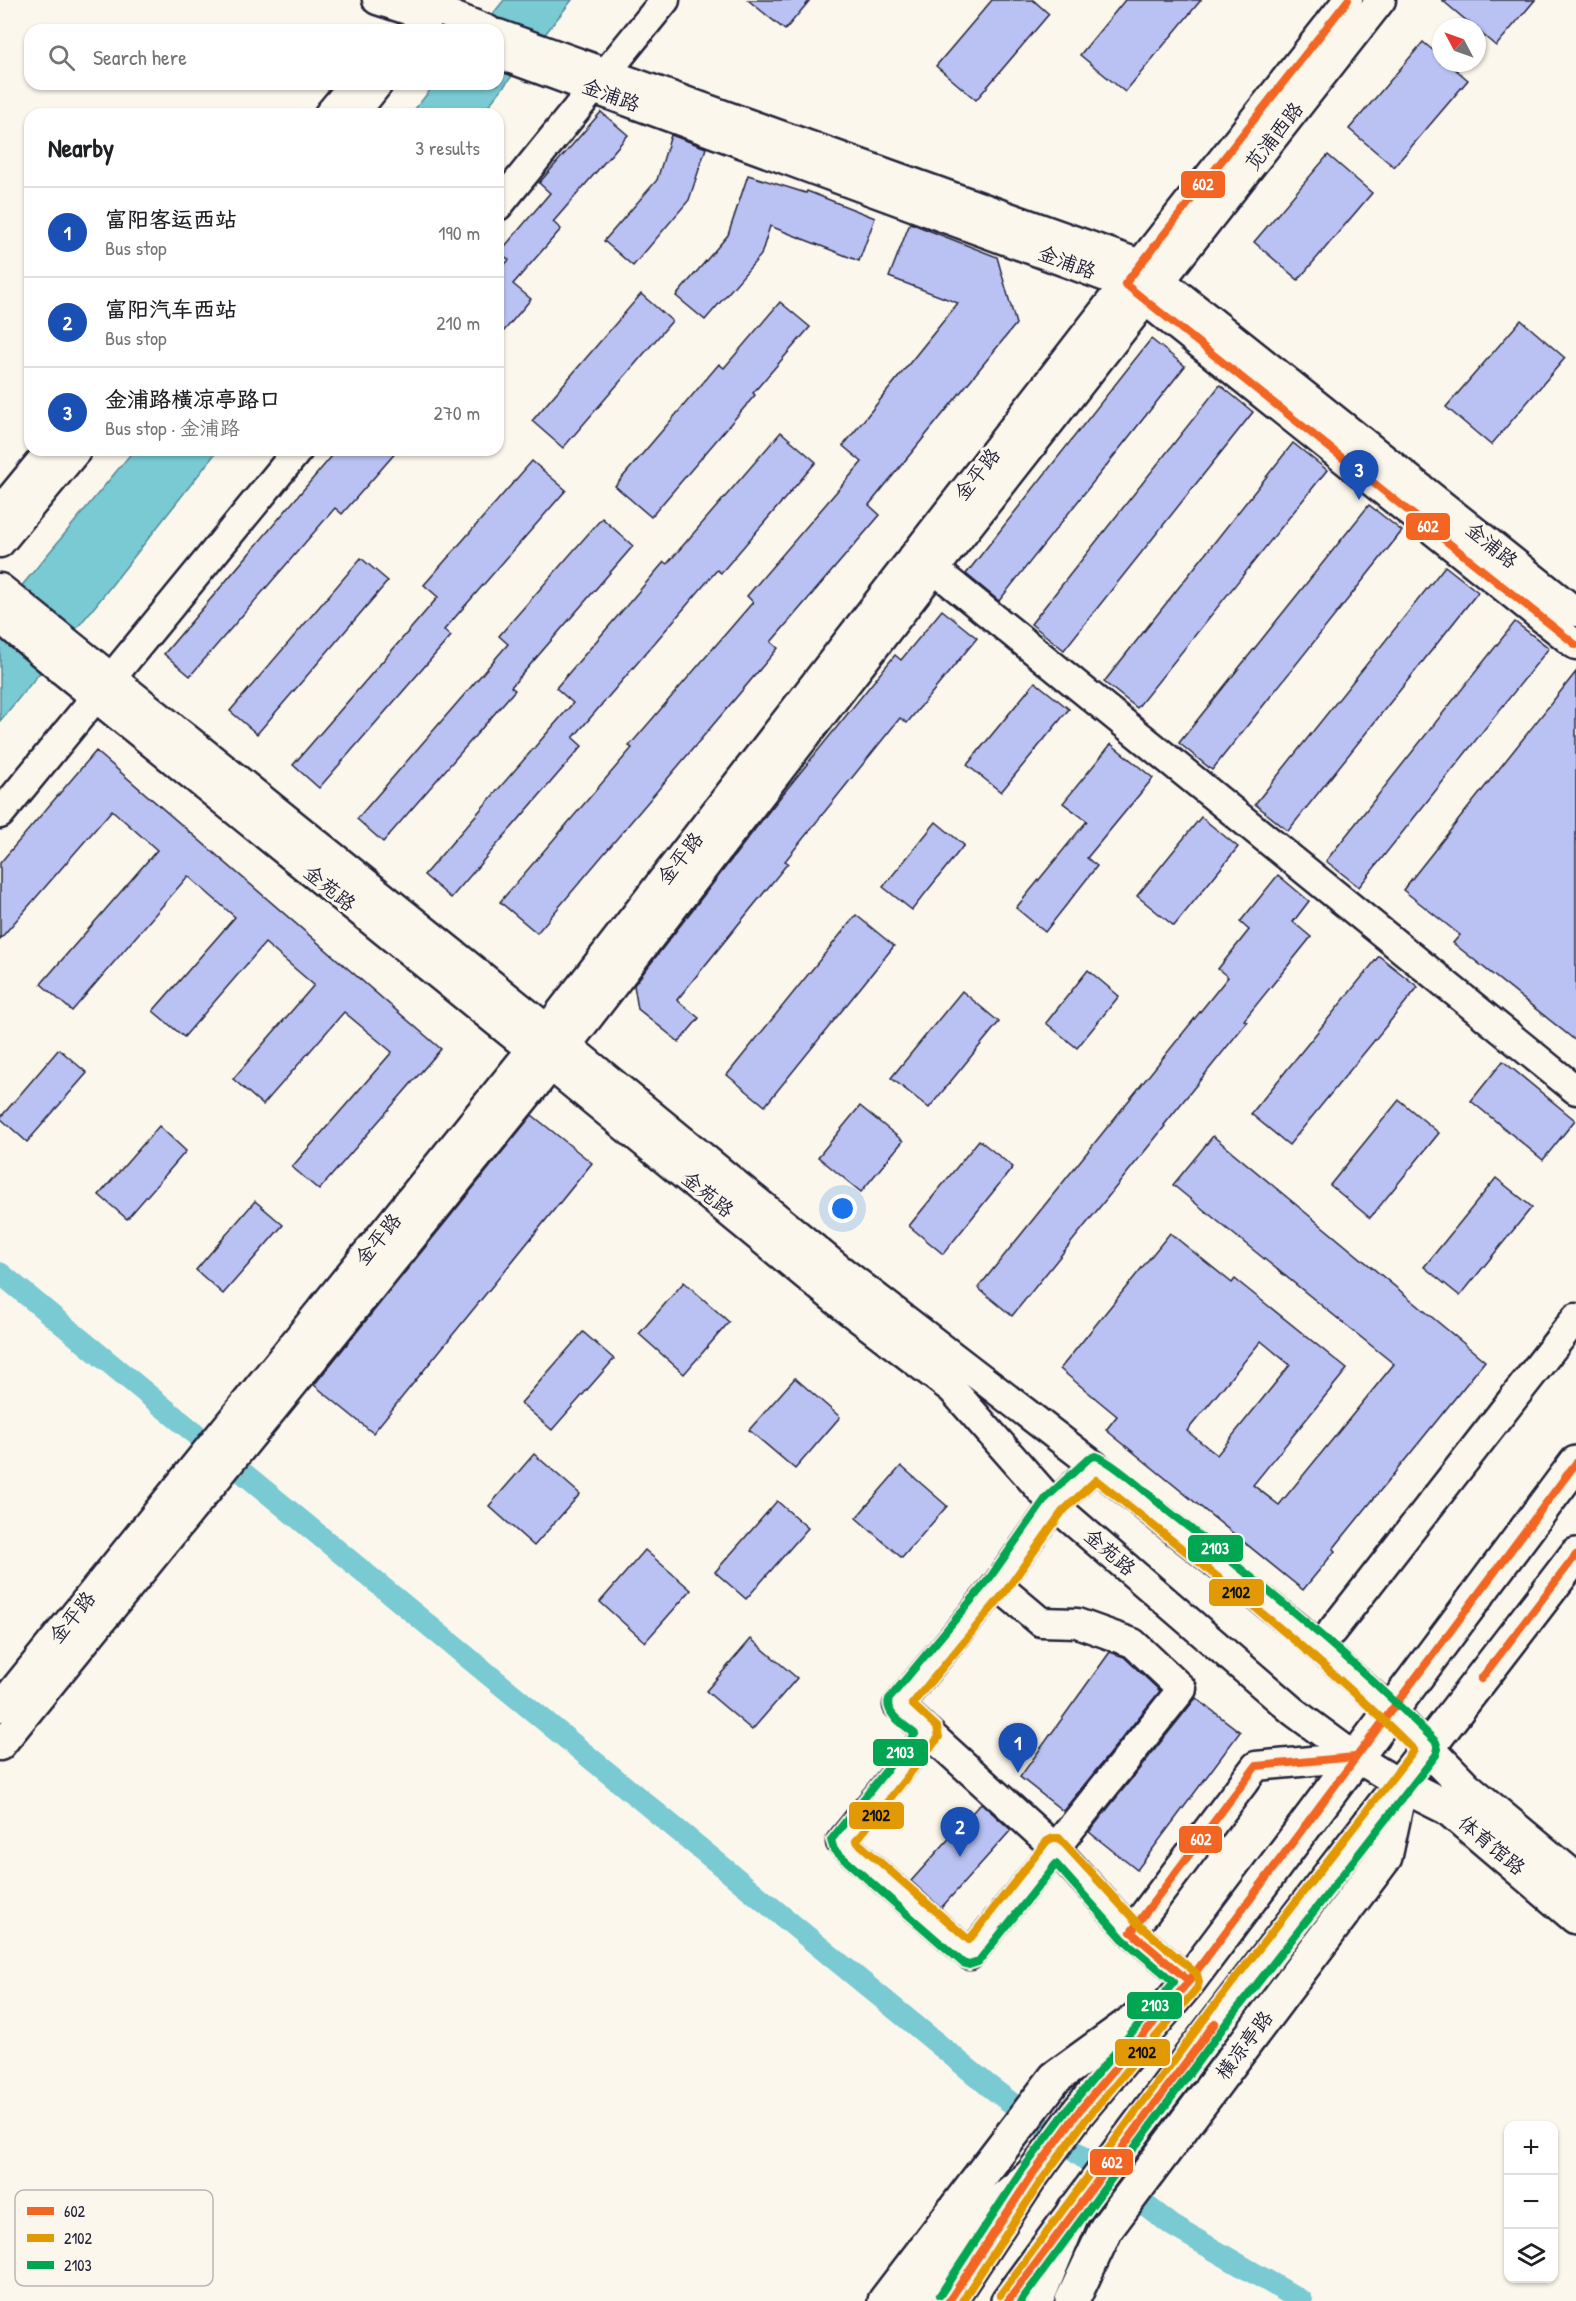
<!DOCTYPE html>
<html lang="en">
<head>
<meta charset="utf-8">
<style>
  body { margin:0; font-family:"Patrick Hand","LXGW WenKai TC",sans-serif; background:#f6f6f6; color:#202124 }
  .controls { position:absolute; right:18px; bottom:18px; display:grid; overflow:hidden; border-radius:12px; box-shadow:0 2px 4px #0004 }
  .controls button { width:54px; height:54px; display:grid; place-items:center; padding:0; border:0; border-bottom:2px solid #e0e0e0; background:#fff; color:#202124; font:30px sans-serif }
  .compass { position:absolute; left:1432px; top:18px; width:54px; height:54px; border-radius:50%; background:#fff; box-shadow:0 2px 4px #0004; rotate:311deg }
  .you { position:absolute; left:843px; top:1209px; width:21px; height:21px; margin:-15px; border:4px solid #fff; border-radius:50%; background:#1a73e8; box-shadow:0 0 0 9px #1a73e833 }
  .badge { display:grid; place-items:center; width:39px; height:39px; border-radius:50%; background:#1a73e8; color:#fff; font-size:20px; font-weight:700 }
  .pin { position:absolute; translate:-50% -50px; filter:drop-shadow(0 2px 3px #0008) }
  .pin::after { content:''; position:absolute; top:32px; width:21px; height:18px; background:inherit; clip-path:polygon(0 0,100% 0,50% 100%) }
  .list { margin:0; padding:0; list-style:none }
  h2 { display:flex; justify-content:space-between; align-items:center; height:78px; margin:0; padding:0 24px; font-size:26px }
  h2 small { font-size:20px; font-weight:400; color:#757577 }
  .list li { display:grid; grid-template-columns:39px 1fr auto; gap:18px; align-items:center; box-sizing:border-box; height:90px; padding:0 24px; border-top:2px solid #e0e0e0 }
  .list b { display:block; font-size:22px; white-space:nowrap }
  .list p { margin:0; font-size:20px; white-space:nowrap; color:#757577 }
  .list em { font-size:20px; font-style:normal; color:#757577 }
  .icon { flex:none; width:33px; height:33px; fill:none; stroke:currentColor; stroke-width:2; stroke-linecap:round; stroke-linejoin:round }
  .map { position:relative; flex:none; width:1576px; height:2301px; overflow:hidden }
  .search { position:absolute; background:#fff; box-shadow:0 2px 4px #0004; left:24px; top:24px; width:480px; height:66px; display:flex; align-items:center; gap:15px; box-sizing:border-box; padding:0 21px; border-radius:18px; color:#757577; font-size:22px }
  .panel { position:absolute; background:#fff; box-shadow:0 2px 4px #0004; left:24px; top:108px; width:480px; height:348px; border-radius:18px }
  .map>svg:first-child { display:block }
  .water { fill:#79cad3; stroke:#568796; stroke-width:1.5 }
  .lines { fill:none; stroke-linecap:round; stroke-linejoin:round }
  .canal { stroke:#79cad3; stroke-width:22 }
  .building { fill:#b9c2f3; stroke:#22223b; stroke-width:1.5; fill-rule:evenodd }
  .minor-casing { stroke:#22223b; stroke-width:33 }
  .major-casing { stroke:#22223b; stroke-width:38 }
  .highway-casing { stroke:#22223b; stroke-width:38 }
  .minor { stroke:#fbf7ec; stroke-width:28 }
  .major { stroke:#fbf7ec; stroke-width:33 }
  .highway { stroke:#fbf7ec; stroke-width:33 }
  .bus-1-casing { stroke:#fbf7ec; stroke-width:12 }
  .bus-2-casing { stroke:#fbf7ec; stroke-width:12 }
  .bus-3-casing { stroke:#fbf7ec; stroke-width:12 }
  .bus-1 { stroke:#f26522; stroke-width:8 }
  .bus-2 { stroke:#e29906; stroke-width:8 }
  .bus-3 { stroke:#00a651; stroke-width:8 }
  .labels { text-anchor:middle; stroke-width:6; stroke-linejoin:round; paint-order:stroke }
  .street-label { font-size:20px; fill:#22223b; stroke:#fbf7ec }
  .key { fill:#fbf7ec; stroke:#bab7b7; stroke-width:1.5 }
  .key-label { font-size:16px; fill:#22223b }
  .line-badge { stroke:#fbf7ec; stroke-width:2 }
  .badge-label { font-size:16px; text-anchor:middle; font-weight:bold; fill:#fff }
  .pale-badge-label { font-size:16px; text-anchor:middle; font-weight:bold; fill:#111 }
</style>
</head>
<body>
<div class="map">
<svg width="1576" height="2301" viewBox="0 0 1576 2301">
  <rect width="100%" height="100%" fill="#fbf7ec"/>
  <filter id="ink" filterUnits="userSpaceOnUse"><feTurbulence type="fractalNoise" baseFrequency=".0167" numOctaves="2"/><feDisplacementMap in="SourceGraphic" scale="12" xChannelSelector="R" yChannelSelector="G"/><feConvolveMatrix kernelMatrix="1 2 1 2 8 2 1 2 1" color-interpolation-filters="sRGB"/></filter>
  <g filter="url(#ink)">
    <g class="water">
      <polygon points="504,0 572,0 482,114 411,114 435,84 498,84 498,30 480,30"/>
      <polygon points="134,450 218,450 96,605 0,721 0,612"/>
    </g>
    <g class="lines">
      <polyline class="canal" points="0,1273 989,2086 1173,2226 1302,2301"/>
    </g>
    <g class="building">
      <polygon points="748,0 810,0 785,30"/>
      <polygon points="992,0 1033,0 1049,14 976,100 936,66"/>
      <polygon points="1125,0 1201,0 1125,92 1080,55"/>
      <polygon points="1442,0 1535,0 1496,46 1477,30 1477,27 1474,27"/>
      <polygon points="1423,42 1441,57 1441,63 1448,63 1468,80 1394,167 1349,129"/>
      <polygon points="601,112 628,135 553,222 561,229 513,284 531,299 498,338 498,271 509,260 500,252 550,193 539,183"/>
      <polygon points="671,135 706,148 689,200 633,266 604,241 657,180"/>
      <polygon points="1328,155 1372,193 1298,280 1254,242"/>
      <polygon points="748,175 806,193 807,191 875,218 859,261 770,226 761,255 705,320 676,296 728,235"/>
      <polygon points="910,223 997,257 1016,324 869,505 880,515 771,642 778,648 537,933 500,902 632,748 629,746 753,602 747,596 862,462 843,446 958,303 889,277"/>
      <polygon points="641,294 672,321 563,448 532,421"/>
      <polygon points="780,302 810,327 753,393 755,395 651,517 615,486 719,364 724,368"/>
      <polygon points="1521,320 1565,358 1491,445 1446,407"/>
      <polygon points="1151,339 1185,366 999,601 966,574"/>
      <polygon points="1220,385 1253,412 1064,650 1031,624"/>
      <polygon points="781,432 816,462 721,573 717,570 573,738 582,746 451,898 424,875 573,703 556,688 664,562 667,564"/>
      <polygon points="1293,443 1327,470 1137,708 1104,682"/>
      <polygon points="337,450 398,450 342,514 335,508 190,676 164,654"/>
      <polygon points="532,461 566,490 444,630 451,636 319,788 293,765 438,597 424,585"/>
      <polygon points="1369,505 1402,531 1212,770 1179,743"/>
      <polygon points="602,518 633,546 511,687 515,690 383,842 357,819 508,644 499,636"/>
      <polygon points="361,558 388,581 257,734 230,711"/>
      <polygon points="1445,566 1478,592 1288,831 1255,804"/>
      <polygon points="942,610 977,638 907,723 900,718 785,861 788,863 677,1000 699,1018 679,1042 638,1009 634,985 770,810 895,655 901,660"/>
      <polygon points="1515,622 1549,648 1359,887 1326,861"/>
      <polygon points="1576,672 1576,1041 1453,943 1460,935 1403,890"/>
      <polygon points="1035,682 1069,709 1001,792 967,765"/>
      <polygon points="1111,744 1153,778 1087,858 1097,866 1045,932 1016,908 1087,821 1063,803"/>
      <polygon points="96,751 441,1049 319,1190 292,1167 392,1052 344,1012 263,1105 233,1079 314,985 265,943 184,1037 153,1011 235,917 188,876 72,1011 41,984 157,850 112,810 0,939 0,863"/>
      <polygon points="1201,817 1238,847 1174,926 1137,896"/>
      <polygon points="936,822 964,845 912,910 883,887"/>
      <polygon points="1278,875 1309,901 1293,922 1311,937 1244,1020 1247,1022 1164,1125 1165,1126 1012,1316 978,1288 1228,977 1218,969 1249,930 1240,922"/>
      <polygon points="856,915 894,946 765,1106 727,1075"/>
      <polygon points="1379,956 1418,987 1289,1145 1251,1114"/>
      <polygon points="1088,970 1119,996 1077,1048 1046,1023"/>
      <polygon points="962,991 999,1022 929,1108 891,1078"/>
      <polygon points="59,1049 87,1073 27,1142 0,1118"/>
      <polygon points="1503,1061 1575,1120 1543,1160 1471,1101"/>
      <polygon points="1399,1100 1439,1133 1370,1218 1330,1185"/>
      <polygon points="860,1106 903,1141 861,1192 818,1157"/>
      <polygon points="532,1115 592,1163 373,1433 314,1385"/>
      <polygon points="159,1126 186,1151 127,1219 99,1195"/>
      <path d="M1213,1136L1485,1361L1333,1549L1335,1551L1303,1590L1106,1430L1117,1416L1060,1369L1170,1233L1232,1283L1235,1279L1347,1369L1253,1485L1279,1505L1394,1364L1173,1185ZM1261,1341L1290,1365L1217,1455L1187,1431Z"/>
      <polygon points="979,1140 1013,1167 943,1254 909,1226"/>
      <polygon points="1496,1178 1532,1207 1460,1296 1424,1267"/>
      <polygon points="255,1201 283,1225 223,1294 196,1270"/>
      <polygon points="684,1282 729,1322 684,1374 639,1334"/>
      <polygon points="583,1332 614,1359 552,1430 521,1403"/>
      <polygon points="795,1378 840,1417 795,1469 749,1430"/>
      <polygon points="534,1454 580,1494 534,1546 489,1506"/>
      <polygon points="901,1466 947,1506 902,1558 856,1518"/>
      <polygon points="777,1501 808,1528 746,1599 715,1572"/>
      <polygon points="645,1550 691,1590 645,1642 600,1602"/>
      <polygon points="751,1639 797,1678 752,1730 706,1691"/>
      <polygon points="1110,1652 1124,1657 1160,1691 1063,1811 1020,1777"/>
      <polygon points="1196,1698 1240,1732 1137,1870 1089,1832"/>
      <polygon points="981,1803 1011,1830 941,1908 911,1881"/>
    </g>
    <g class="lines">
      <defs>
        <g id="minor">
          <polyline points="377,0 414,12 426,26"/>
          <polyline points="414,12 438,10 488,30"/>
          <polyline points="498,34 1140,264 1576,612"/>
          <polyline points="498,54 1125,284 1576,645"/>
          <polyline points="329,114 354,84"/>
          <polyline points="354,114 378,84"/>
          <polyline points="498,206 665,0"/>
          <polyline points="0,511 50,450"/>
          <polyline points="0,543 77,450"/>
          <polyline points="919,557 1576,1090"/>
          <polyline points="0,588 547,1029 837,1267 1095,1466 1297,1628 1392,1712 1428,1749"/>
          <polyline points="0,618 63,671 551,1066 843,1306 952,1389 1054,1505 1294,1712 1355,1757 1400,1784"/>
          <polyline points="0,814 298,450"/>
          <polyline points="1095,1466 1054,1505 997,1585 898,1705 1055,1848 1131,1932 1189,1981"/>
          <polyline points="1332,1631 1576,1318"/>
          <polyline points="0,1707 531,1050 1140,264 1348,0"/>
          <polyline points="929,1733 841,1842 970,1955 1182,1689 1133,1643 1077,1623 1041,1622 997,1585"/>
          <polyline points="0,1746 551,1066 934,570 1381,0"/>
          <polyline points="1131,1932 1256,1766 1355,1757"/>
        </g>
        <g id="major">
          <polyline points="1428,1749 1466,1788 1576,1880"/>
          <polyline points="1400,1784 1448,1808 1576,1917"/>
          <polyline points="885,2301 1055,2078 1146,2012"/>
          <polyline points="949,2301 1032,2175 1079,2111 1189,1981 1576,1463"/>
          <path d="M1008,2301C1192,2049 1386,1804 1576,1555"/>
          <polyline points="1072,2301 1106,2229 1385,1857 1399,1792"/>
        </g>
        <g id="highway">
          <polyline points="910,2301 963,2233 1032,2175"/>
          <polyline points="1036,2301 1074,2210"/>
        </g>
      </defs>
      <use href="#minor" class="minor-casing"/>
      <use href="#major" class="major-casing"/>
      <use href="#highway" class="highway-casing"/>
      <use href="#minor" class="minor"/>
      <use href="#major" class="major"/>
      <use href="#highway" class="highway"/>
      <defs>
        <g id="bus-1">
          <polyline points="1348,0 1125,284 1576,645"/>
          <polyline points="1481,1679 1576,1555"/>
          <polyline points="1189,1981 1131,1932 1256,1766 1355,1757"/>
          <polyline points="949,2301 1032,2175 1079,2111 1189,1981 1576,1463"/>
          <polyline points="1008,2301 1215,2023"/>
        </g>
        <path id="bus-2" d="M962,2301L1041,2181L1087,2118L1197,1988L1199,1982L1197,1974L1138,1924L1059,1838H1053L1047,1841L969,1940L856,1841L939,1737L937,1727L912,1704L1005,1592L1062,1512L1096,1480C1205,1567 1315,1651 1414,1750L1212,2009L1000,2295"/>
        <path id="bus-3" d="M940,2295L1023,2169L1071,2105L1174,1982L1123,1939L1056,1864L978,1962L969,1965L963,1963L834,1850L831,1840L915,1734C905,1725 884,1714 889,1699L989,1579L1046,1498L1089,1458L1096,1456C1112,1461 1153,1498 1168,1511C1261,1584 1353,1658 1436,1742L1438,1749L1436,1755L1228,2021L1021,2301"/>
      </defs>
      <use href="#bus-1" class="bus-1-casing"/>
      <use href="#bus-2" class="bus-2-casing"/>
      <use href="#bus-3" class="bus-3-casing"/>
      <use href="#bus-1" class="bus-1"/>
      <use href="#bus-2" class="bus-2"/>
      <use href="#bus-3" class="bus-3"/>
    </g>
  </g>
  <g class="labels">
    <g class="street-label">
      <text transform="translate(611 95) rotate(20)" y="7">金浦路</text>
      <text transform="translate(1274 136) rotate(-52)" y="7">苋浦西路</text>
      <text transform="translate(1067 262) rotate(20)" y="7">金浦路</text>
      <text transform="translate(977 474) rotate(-52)" y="7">金平路</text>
      <text transform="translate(1492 545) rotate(39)" y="7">金浦路</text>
      <text transform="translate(680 858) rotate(-52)" y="7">金平路</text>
      <text transform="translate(330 888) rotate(39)" y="7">金苑路</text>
      <text transform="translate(708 1194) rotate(39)" y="7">金苑路</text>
      <text transform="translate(378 1239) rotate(-51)" y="7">金平路</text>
      <text transform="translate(1110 1552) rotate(41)" y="7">金苑路</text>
      <text transform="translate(72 1617) rotate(-51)" y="7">金平路</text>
      <text transform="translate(1492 1845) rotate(40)" y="7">体育馆路</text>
      <text transform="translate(1244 2045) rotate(-53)" y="7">横凉亭路</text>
    </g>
  </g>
  <rect x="15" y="2190" width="198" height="96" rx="9" class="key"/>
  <rect x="27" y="2207" width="27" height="8" fill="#f26522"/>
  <rect x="27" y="2234" width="27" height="8" fill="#e29906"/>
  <rect x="27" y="2261" width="27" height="8" fill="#00a651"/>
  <g class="key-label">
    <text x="64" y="2217">602</text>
    <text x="64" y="2244">2102</text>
    <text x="64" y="2271">2103</text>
  </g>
  <g class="line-badge">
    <rect x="1180" y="170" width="46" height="29" rx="6" fill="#f26522"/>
    <rect x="1405" y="512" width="46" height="29" rx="6" fill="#f26522"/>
    <rect x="1187" y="1534" width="57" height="29" rx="6" fill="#00a651"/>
    <rect x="1208" y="1578" width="57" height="29" rx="6" fill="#e29906"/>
    <rect x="872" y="1738" width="57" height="29" rx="6" fill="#00a651"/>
    <rect x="848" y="1801" width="57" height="29" rx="6" fill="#e29906"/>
    <rect x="1178" y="1825" width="45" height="29" rx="6" fill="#f26522"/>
    <rect x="1126" y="1991" width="57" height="29" rx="6" fill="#00a651"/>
    <rect x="1114" y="2038" width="57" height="29" rx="6" fill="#e29906"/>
    <rect x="1089" y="2148" width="45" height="28" rx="6" fill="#f26522"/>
  </g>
  <g class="badge-label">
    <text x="1203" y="190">602</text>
    <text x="1428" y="532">602</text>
    <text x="1215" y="1554">2103</text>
    <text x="900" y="1758">2103</text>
    <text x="1201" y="1845">602</text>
    <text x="1155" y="2011">2103</text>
    <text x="1112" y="2168">602</text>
  </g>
  <g class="pale-badge-label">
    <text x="1236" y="1598">2102</text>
    <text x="876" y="1821">2102</text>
    <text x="1142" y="2058">2102</text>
  </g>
</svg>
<div class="controls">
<button>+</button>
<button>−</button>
<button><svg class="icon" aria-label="layers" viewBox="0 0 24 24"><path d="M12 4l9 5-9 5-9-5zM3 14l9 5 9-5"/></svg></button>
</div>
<svg class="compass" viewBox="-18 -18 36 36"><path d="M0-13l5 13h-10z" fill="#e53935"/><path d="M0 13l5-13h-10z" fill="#757577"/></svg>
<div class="you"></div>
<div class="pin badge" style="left:1018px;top:1773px;background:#1a4fb4">1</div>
<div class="pin badge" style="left:960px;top:1857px;background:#1a4fb4">2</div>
<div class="pin badge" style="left:1359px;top:500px;background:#1a4fb4">3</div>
<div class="search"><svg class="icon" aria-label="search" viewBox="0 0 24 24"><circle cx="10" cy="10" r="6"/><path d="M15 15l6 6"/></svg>Search here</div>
<section class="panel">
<h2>Nearby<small>3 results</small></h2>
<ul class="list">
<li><span class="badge" style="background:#1a4fb4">1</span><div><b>富阳客运西站</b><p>Bus stop</p></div><em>190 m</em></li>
<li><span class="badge" style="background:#1a4fb4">2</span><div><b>富阳汽车西站</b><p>Bus stop</p></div><em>210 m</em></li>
<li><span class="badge" style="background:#1a4fb4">3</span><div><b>金浦路横凉亭路口</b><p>Bus stop · 金浦路</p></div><em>270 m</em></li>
</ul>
</section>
</div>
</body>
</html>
